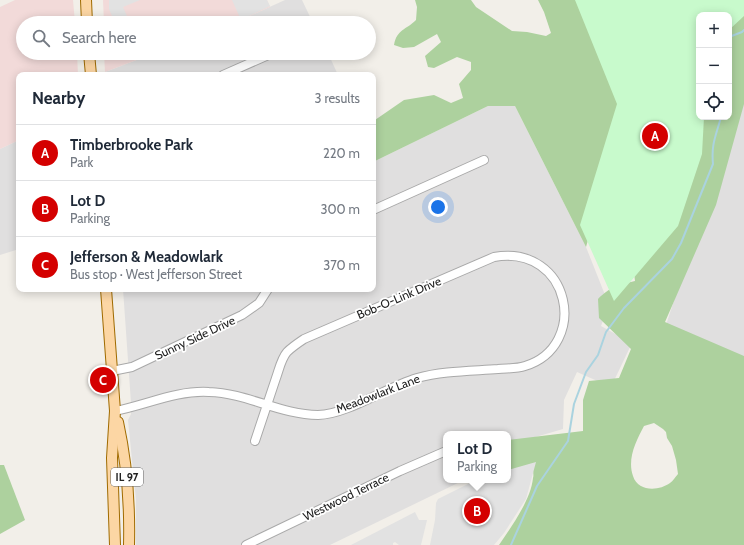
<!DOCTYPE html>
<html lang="en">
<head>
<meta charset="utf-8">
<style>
  body { margin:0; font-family:Cabin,sans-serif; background:#f2f2f3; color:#1f2937 }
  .controls { position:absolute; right:12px; top:12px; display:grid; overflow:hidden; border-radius:8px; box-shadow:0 2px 10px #0003 }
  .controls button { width:36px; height:36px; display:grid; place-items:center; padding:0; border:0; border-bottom:1px solid #e0e1e3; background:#fff; color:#1f2937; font:20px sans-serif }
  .you { position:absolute; left:438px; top:207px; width:14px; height:14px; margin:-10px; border:3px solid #fff; border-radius:50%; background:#1a73e8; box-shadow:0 0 0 6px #1a73e833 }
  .badge { display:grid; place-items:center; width:26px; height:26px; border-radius:50%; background:#d40000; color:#fff; font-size:13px; font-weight:700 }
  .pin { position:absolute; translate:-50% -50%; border:2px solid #fff; box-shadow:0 1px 4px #0006 }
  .popup { position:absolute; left:443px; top:431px; width:68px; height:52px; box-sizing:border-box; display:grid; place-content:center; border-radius:8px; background:#fff; filter:drop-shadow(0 1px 3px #0005); font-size:13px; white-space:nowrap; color:#747a83 }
  .popup b { font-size:15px; color:#1f2937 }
  .popup::after { content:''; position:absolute; left:50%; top:100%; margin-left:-8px; border:8px solid transparent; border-top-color:#fff }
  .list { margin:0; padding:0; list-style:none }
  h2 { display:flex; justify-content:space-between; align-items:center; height:52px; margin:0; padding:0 16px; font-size:17px }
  h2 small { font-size:13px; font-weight:400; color:#747a83 }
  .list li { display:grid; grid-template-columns:26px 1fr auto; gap:12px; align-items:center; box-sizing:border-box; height:56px; padding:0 16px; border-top:1px solid #e0e1e3 }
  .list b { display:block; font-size:15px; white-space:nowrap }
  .list p { margin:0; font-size:13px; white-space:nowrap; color:#747a83 }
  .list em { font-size:13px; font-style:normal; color:#747a83 }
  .icon { flex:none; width:22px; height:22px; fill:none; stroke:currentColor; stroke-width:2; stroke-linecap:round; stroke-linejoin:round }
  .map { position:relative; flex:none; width:744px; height:545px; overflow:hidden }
  .search { position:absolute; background:#fff; box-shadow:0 2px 10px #0003; left:16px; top:16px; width:360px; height:44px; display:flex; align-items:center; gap:10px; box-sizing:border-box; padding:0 14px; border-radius:22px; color:#747a83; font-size:15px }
  .panel { position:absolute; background:#fff; box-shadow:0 2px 10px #0003; left:16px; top:72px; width:360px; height:220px; border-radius:8px }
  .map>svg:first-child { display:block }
  .residential { fill:#e0dfdf }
  .commercial { fill:#f2dad9 }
  .forest { fill:#add19e; fill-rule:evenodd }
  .park { fill:#c8facc }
  .parking { fill:#e2e2e2 }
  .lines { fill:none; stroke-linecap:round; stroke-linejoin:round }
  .stream { stroke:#aad3df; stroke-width:2 }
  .minor-casing { stroke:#a9a9a9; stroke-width:10 }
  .major-casing { stroke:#a06b00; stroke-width:12 }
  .minor { stroke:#fff; stroke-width:8 }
  .major { stroke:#fcd6a4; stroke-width:10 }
  .labels { text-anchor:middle; stroke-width:3.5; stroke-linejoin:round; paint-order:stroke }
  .shield { fill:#fff; stroke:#646464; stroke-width:1 }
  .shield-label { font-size:11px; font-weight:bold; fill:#222 }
  .street-label { font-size:12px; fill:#222; stroke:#fff }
</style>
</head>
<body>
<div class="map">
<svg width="744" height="545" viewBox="0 0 744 545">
  <rect width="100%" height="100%" fill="#f2efe9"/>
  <g class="residential">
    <polygon points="285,0 302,0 313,23 234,23"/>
    <polygon points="155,53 328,53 338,75 105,75 105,72"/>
    <polygon points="743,90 744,90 744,365 665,328"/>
    <polygon points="488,106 515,106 586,247 609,305 601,326 632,343 611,387 577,372 564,400 563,429 508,445 508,434 446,434 446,480 464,480 330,545 136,545 136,500 128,420 131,414 131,403 123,289 373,289 373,162"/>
    <polygon points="19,140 19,249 0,255 0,149"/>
  </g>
  <g class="commercial">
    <polygon points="15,0 73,0 75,23 23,23 23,53 77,53 78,75 19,75 19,140 0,149 0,7"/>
    <polygon points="103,0 267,0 270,7 234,23 104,23"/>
    <polygon points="104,53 155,53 105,72"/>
  </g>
  <g class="forest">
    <path d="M415,0H471L476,7L512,31L527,32L546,36L551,33L544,12L538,0H579L620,100L601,194L586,247L515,106H488L373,162V125L375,120L404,100L434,95L451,103L463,98L459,84L471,70V62L457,57L434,68L428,67L425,56L441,42L437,34L414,47L403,48L394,45C397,29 406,30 416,20L417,7Z"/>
    <path d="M744,3V104L716,205L665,322L744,356V545H499C511,527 531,500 533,478C534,475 533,470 532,466L508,471V440L583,431V400L589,381L619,378L631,349L599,318L598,299C610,287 618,285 635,281L632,257L699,117H729V20ZM654,423L663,429L666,432L667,438L672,446L676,460L678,474C675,477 673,481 670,483C659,491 638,492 633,476C627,459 636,441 644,426Z"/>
    <polygon points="0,465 4,465 25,520 0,534"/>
  </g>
  <polygon class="park" points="575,0 744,0 744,16 729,30 729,15 699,15 699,117 704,117 702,154 678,226 614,301 580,225 617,104"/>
  <g class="parking">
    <polygon points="109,0 140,0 123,7 130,23 106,23 105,18 111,17 112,16 109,9"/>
    <polygon points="232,0 267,0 270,6 241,20"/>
    <polygon points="536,462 526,499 504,533 494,545 430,545 435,520 436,503 438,499 476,480 508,480 508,470"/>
    <polygon points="415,512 419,520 427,520 421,545 399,545 395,542 393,543 393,545 351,545"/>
  </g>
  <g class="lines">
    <g class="stream">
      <polyline points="729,37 742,32 744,30"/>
      <path d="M511,545L537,486L568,441L574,404L586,372L598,355L606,332L624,308L672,259L681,243L713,164C711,144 716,136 721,117"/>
    </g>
    <defs>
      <g id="minor">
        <polyline points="223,75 273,53"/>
        <polyline points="373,210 484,160"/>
        <polyline points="112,371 132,367 242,315 259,303 268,289"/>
        <path d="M115,411C146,405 177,390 209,392C247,393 281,415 318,415C349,414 386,387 417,378C442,371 471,371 498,369C506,368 516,369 525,366C590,346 571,244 494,257L304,339C298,343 292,347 287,352C281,359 279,370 276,378C269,399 262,420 255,441"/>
        <polyline points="246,545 400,471 446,451"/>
      </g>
      <g id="major">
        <polyline points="86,0 87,23"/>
        <polyline points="89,53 91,75"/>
        <polyline points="106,289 115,411 112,458 115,545"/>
        <path d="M118,422C127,463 130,503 129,545"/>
      </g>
    </defs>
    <use href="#minor" class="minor-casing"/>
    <use href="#major" class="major-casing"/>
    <use href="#minor" class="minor"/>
    <use href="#major" class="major"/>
  </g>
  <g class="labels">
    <rect class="shield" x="111" y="468" width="32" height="18" rx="3"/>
    <g class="shield-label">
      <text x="127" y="481">IL 97</text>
    </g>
    <g class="street-label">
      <text transform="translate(399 298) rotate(-23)" y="4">Bob-O-Link Drive</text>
      <text transform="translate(195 338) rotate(-25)" y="4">Sunny Side Drive</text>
      <text transform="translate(378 394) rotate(-21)" y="4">Meadowlark Lane</text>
      <text transform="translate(346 497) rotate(-26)" y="4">Westwood Terrace</text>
    </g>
  </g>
</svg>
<div class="controls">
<button>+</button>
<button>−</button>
<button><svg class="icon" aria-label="locate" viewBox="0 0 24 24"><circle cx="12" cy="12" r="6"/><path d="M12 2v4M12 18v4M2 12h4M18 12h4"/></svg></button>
</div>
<div class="you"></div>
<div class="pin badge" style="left:655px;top:136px">A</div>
<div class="pin badge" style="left:477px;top:511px">B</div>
<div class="popup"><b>Lot D</b>Parking</div>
<div class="pin badge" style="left:103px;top:380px">C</div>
<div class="search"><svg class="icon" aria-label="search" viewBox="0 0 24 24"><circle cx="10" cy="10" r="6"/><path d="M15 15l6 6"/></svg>Search here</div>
<section class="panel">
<h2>Nearby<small>3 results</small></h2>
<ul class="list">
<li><span class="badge">A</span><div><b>Timberbrooke Park</b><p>Park</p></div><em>220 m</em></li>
<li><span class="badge">B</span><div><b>Lot D</b><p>Parking</p></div><em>300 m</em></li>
<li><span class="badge">C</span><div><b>Jefferson &amp; Meadowlark</b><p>Bus stop · West Jefferson Street</p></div><em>370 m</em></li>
</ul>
</section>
</div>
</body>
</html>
